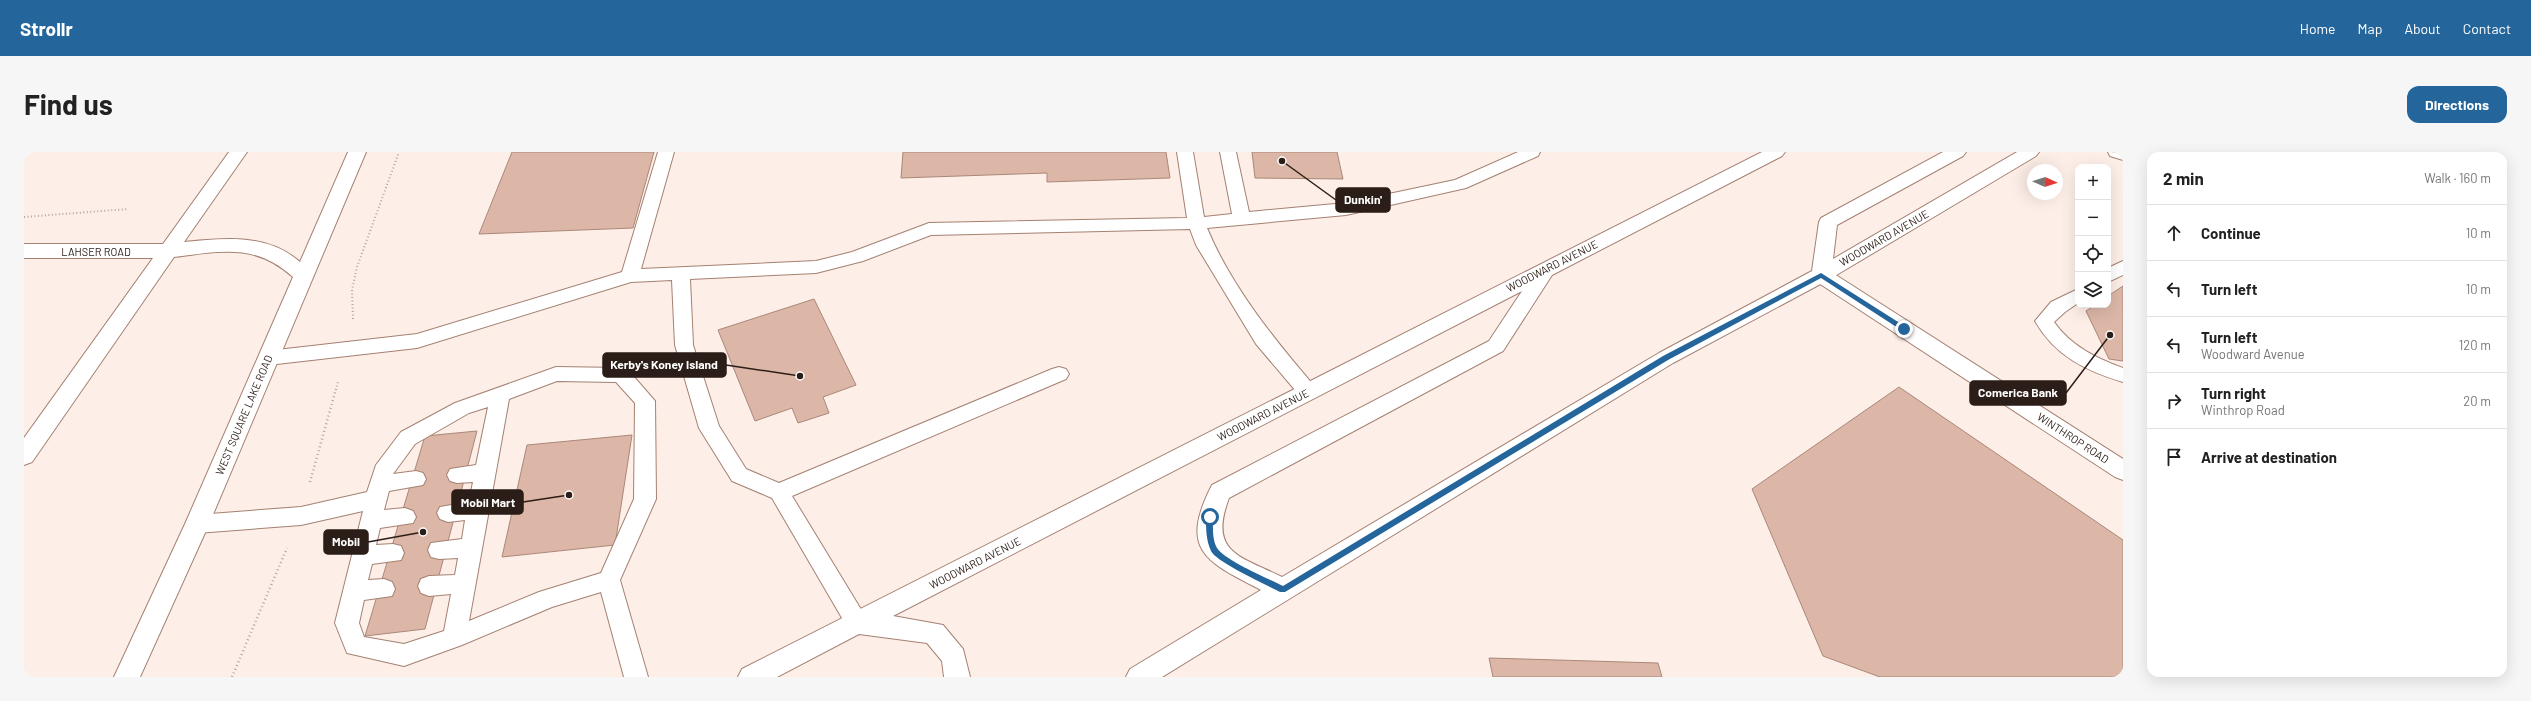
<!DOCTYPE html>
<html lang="en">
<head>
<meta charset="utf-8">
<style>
  body { margin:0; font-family:Barlow,sans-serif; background:#f6f6f6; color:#222 }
  .controls { position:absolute; right:12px; top:12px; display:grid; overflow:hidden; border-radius:8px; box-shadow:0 4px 16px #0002 }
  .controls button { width:36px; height:36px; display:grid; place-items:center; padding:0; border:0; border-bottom:1px solid #e0e0e0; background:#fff; color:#222; font:20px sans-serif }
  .compass { position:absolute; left:2003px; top:12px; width:36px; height:36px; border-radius:50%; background:#fff; box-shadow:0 4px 16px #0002; rotate:93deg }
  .stop { position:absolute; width:12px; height:12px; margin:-9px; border:3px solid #24659b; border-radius:50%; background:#fff }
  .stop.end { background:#24659b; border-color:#fff; box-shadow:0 1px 4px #0008 }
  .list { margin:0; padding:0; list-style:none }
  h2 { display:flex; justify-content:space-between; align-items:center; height:52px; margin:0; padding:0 16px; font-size:17px }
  h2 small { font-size:13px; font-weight:400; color:#767676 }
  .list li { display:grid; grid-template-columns:26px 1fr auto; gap:12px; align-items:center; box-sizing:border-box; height:56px; padding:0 16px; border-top:1px solid #e0e0e0 }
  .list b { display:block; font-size:15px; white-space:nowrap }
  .list p { margin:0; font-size:13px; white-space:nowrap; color:#767676 }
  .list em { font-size:13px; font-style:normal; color:#767676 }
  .icon { flex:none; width:22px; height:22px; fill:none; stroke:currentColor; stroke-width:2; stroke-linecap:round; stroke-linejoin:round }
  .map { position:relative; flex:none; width:2099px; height:525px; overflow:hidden; border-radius:12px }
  header { display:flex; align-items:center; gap:24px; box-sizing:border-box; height:56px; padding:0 20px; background:#24659b; color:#fff }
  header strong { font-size:19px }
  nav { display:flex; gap:22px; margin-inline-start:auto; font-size:14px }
  .intro { display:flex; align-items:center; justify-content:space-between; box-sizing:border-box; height:96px; padding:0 24px }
  h1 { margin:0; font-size:28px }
  .button { padding:10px 18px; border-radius:12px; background:#24659b; color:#fff; font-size:14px; font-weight:700 }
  main { display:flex; gap:24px; padding:0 24px }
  aside { flex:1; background:#fff; border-radius:12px; box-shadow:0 4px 16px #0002 }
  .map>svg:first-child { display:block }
  .building { fill:#dcb7a7; stroke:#aa8778 }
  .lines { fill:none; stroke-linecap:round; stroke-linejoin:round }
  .service-casing { stroke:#a48172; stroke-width:2 }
  .minor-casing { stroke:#a48172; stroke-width:2 }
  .tertiary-casing { stroke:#a48172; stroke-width:2 }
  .primary-casing { stroke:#a48172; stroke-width:2 }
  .trunk-casing { stroke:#a48172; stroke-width:2 }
  .path-far1 { stroke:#b4a59f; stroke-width:2; stroke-dasharray:1 2.5; stroke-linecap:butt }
  .path { stroke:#b4a59f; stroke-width:2.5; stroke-dasharray:1 3; stroke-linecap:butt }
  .service { fill:#fff; fill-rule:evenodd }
  .minor { fill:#fff; fill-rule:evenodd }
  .tertiary { fill:#fff; fill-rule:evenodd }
  .primary { fill:#fff; fill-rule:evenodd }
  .trunk { fill:#fff; fill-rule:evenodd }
  .route { fill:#24659b }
  .labels { text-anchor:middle; stroke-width:3; stroke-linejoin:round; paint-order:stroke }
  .street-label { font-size:11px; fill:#2b1d17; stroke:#fff }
  .leader { fill:none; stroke:#2b1d17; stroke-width:1.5 }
  .callout-dot { fill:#2b1d17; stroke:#fff; stroke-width:1.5 }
  .callout { fill:#2b1d17; stroke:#2b1d17; stroke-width:1.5 }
  .callout-label { font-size:12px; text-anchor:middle; font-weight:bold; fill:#fff }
</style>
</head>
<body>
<header>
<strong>Strollr</strong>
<nav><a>Home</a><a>Map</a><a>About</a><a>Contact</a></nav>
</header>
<div class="intro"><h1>Find us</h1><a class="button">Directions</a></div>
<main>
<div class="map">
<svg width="2099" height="525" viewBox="0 0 2099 525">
  <rect width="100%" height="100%" fill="#fdeee7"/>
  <g class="building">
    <polygon points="488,0 630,0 609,76 455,82"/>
    <polygon points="879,0 1142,0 1146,26 1023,30 1023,21 877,26"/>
    <polygon points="1228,0 1313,0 1319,27 1231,26"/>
    <polygon points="2099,134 2099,209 2085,207 2062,159 2071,153 2084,153 2084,144"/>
    <polygon points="790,147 832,233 799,245 805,261 774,271 768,256 731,269 694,178"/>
    <polygon points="1875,235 2099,388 2099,525 1856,525 1799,504 1728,337"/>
    <polygon points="453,279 401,477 341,484 401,284"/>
    <polygon points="608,283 591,393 478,405 503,293"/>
    <polygon points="1465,506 1634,511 1638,525 1469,525"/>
  </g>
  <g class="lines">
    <defs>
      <g id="service">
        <path d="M634,0H650L617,117L792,109L828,100L905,71L1163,66L1153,0H1169L1180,65L1208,62L1196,0H1212L1225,60L1322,51L1431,28L1494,0H1516L1514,4L1442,36L1322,63L1183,76C1207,134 1250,187 1291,235L1294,240L1291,245L1284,247L1277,245L1232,192L1172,93L1166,77L907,83L839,109L792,121L666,127L669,193L695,274L722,317L755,331L1028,217L1035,215L1042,217L1045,222L1042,227L768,344L841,464L845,471L841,478L833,481L825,478L748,346L708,329L675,276L651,193L648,128L607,130L393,196L244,213L237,211L234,206L237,201L244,199L393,182L598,120Z"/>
        <polygon points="2084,0 2099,0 2099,8 2086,4"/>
        <polygon points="2099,109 2099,123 2084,130 2084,116"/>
        <path d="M2054,137V151L2041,160L2030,170C2047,194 2072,206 2099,216V230C2062,219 2031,204 2011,169L2027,150Z"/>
        <path d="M532,215L597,216L604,218L631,249L632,347L596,428L624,525H600L577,440L528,455L438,493L380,514L323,501L311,471L339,359L277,373L173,381L165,378L162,372L165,366L173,363L277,355L343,340L352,313L377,280L431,251ZM533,229L592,230L611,251L610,347L577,421L515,440L445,469L485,247ZM464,255L452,313L426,317L423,323L426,329L433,331L449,330L445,350L416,355L413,361L416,367L424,370L441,368L438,387L407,391L404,398L407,405L415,407L434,406L431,423L405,424L397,427L394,434L397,441L405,444L427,442L420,479L380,492L340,485L335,471L340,448L368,444L371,437L368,430L360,427L344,428L348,412L377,408L380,401L377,394L369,392L352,393L356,376L389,371L392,365L389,359L381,356L360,358L365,339L399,333L402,327L399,321L392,319L369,322L391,292L445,261Z"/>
      </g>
      <polygon id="minor" points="1797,116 1804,118 2099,307 2099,328 2091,325 1790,128 1787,123 1790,118"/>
      <polygon id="tertiary" points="0,92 144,92 151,94 154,99 151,104 144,106 0,106"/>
      <path id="primary" d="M1738,0H1761L1758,4L1528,123L1479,199L1205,346C1184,401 1216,404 1258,425L1635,201L1788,119L1795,70L1797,66L1919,0H1942L1939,4L1813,73L1809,107L1993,0H2015L2012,4L1804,128L1649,211L1138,525H1102L1106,517L1237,438C1183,410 1154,399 1188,333L1465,189L1498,139L869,464L919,473L939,497L946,525H920L918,509L903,491L835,482L753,525H714L718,517Z"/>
      <path id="trunk" d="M205,0H223L160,90C200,86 243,81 276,110L324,0H342L185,372L116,525H90L161,372L269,125C231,91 198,99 150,105L8,310L0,313V286Z"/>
    </defs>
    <use href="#service" class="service-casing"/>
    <use href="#minor" class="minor-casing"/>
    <use href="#tertiary" class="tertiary-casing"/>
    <use href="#primary" class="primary-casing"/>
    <use href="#trunk" class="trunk-casing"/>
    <g class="path-far1">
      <polyline points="0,65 104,57"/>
      <polyline points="329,167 328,138 333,115 375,0"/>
      <polyline points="312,238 314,229"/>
    </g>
    <g class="path">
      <polyline points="286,330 312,237"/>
      <polyline points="208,525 263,396"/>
    </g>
    <use href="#service" class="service"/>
    <use href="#minor" class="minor"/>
    <use href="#tertiary" class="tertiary"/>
    <use href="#primary" class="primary"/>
    <use href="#trunk" class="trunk"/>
  </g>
  <path class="route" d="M1797,121L1882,175V178H1877L1797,126L1644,208L1261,440H1256C1243,433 1192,410 1187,399C1182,388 1182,377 1182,365L1186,362L1189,365C1189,375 1188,387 1193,396C1200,408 1245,427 1259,434L1639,204Z"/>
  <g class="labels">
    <g class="street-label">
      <text transform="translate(1860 86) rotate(-30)" y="4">WOODWARD AVENUE</text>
      <text x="72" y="104">LAHSER ROAD</text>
      <text transform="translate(1528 114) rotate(-27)" y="4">WOODWARD AVENUE</text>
      <text transform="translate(220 263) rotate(-67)" y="4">WEST SQUARE LAKE ROAD</text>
      <text transform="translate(1239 263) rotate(-27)" y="4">WOODWARD AVENUE</text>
      <text transform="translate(2049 286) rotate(33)" y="4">WINTHROP ROAD</text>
      <text transform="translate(951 411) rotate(-27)" y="4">WOODWARD AVENUE</text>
    </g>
  </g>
  <path class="leader" d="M1258 9L1312 48M776 224L702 213M2086 183L2042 241M545 343L499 350M399 380L344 390"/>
  <g class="callout-dot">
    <circle cx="1258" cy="9" r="4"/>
    <circle cx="776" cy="224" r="4"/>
    <circle cx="2086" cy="183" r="4"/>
    <circle cx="545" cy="343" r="4"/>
    <circle cx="399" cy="380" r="4"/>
  </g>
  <g class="callout">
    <rect x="1312" y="36" width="54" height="24" rx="4"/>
    <rect x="579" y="201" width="123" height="24" rx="4"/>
    <rect x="1946" y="229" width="96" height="24" rx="4"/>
    <rect x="428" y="338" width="71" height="24" rx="4"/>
    <rect x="300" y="378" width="44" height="24" rx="4"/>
  </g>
  <g class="callout-label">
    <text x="1339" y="52">Dunkin'</text>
    <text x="640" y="217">Kerby's Koney Island</text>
    <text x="1994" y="245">Comerica Bank</text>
    <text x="464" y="355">Mobil Mart</text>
    <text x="322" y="394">Mobil</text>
  </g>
</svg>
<div class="controls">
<button>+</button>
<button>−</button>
<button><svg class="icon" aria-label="locate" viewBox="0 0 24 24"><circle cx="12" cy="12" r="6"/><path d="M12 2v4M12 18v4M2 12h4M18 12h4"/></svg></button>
<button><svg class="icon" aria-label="layers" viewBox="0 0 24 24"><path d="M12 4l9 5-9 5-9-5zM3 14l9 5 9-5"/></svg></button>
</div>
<svg class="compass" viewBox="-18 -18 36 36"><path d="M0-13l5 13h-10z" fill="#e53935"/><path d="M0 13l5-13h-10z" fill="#767676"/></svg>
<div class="stop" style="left:1186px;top:365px"></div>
<div class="stop end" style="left:1880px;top:177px"></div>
</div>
<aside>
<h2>2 min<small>Walk · 160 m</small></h2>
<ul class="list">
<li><svg class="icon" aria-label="ahead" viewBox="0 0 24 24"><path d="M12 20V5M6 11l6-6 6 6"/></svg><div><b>Continue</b></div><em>10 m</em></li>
<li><svg class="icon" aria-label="left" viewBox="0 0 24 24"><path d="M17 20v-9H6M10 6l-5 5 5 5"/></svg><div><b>Turn left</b></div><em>10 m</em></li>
<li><svg class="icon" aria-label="left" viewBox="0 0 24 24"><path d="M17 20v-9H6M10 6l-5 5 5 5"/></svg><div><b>Turn left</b><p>Woodward Avenue</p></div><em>120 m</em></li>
<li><svg class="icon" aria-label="right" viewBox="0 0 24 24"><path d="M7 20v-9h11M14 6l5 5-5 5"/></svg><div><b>Turn right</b><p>Winthrop Road</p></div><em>20 m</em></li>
<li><svg class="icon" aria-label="arrive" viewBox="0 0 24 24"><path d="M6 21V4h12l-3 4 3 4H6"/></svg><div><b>Arrive at destination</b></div></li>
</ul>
</aside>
</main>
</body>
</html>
